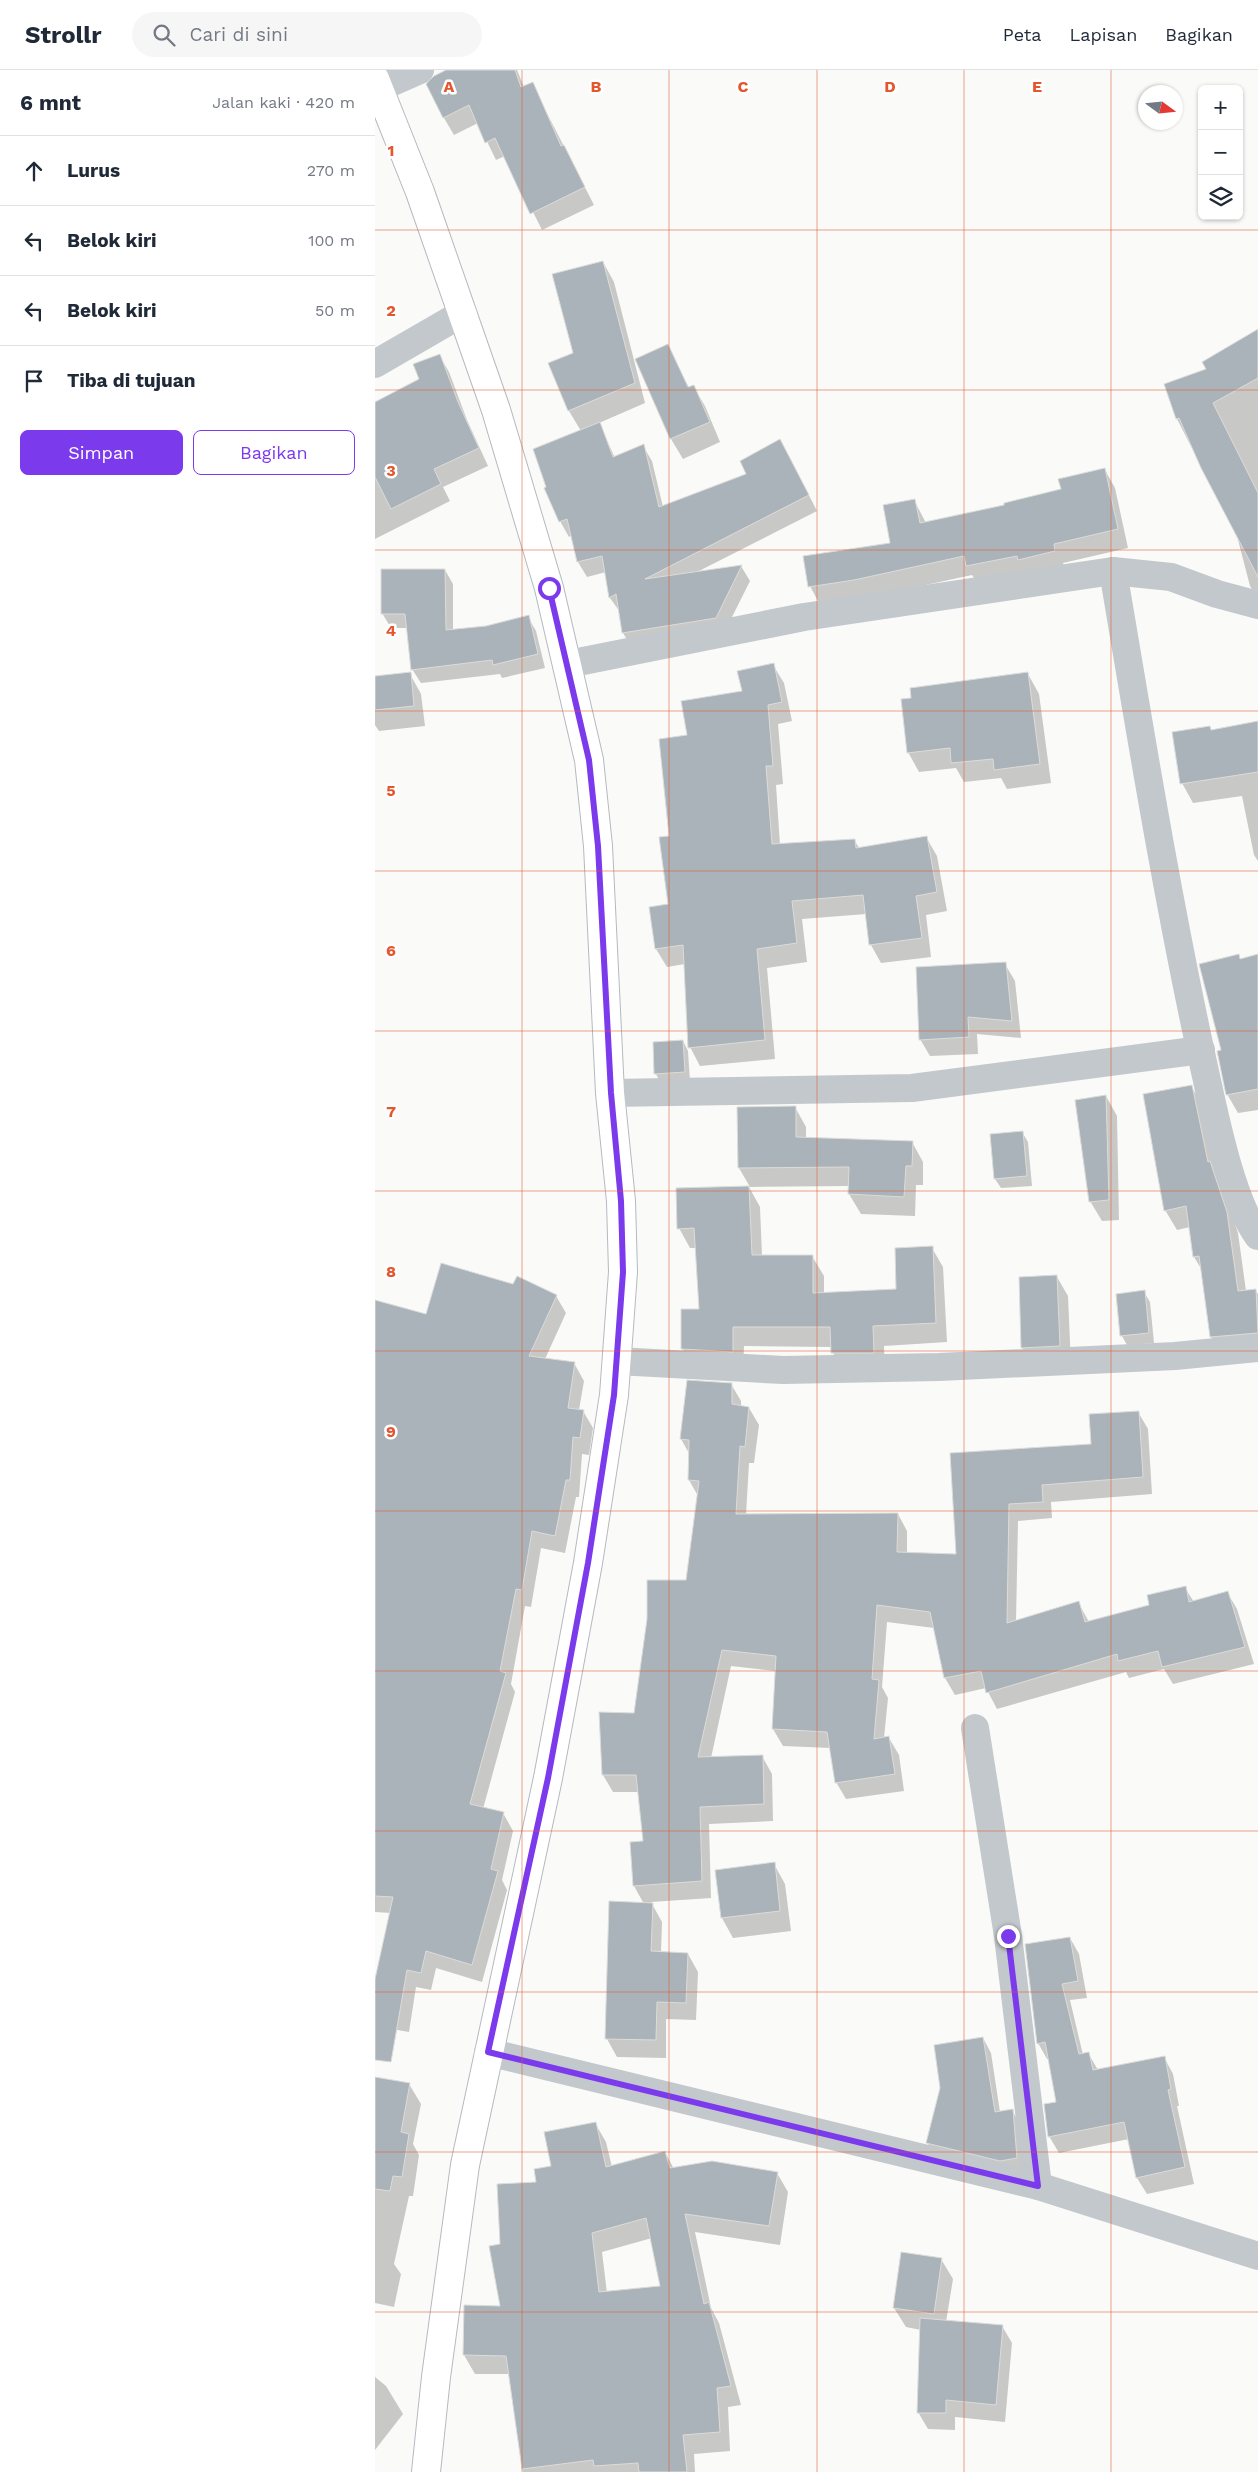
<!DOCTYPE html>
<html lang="id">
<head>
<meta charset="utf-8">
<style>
  body { margin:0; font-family:"Work Sans",sans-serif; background:#f6f6f7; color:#1f2937 }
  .controls { position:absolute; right:15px; top:15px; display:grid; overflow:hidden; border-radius:8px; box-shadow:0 1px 4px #0004 }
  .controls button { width:45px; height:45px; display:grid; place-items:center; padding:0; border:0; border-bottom:1px solid #e0e1e3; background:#fff; color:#1f2937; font:25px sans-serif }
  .compass { position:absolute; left:763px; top:15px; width:45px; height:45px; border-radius:50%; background:#fff; box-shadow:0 1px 4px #0004; rotate:105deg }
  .stop { position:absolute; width:15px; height:15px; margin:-11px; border:4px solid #7c3aed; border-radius:50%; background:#fff }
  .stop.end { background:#7c3aed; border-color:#fff; box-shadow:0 1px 5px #0008 }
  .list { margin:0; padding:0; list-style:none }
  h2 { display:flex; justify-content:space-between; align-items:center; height:65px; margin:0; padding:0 20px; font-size:21px }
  h2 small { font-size:16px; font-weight:400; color:#747a83 }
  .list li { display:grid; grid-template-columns:32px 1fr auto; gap:15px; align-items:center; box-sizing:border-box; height:70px; padding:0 20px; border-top:1px solid #e0e1e3 }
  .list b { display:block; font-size:19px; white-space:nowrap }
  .list em { font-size:16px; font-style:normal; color:#747a83 }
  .actions { display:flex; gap:10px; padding:15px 20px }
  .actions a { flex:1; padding:11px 0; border:1px solid #7c3aed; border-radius:8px; text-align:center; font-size:18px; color:#7c3aed }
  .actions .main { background:#7c3aed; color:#fff }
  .icon { flex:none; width:28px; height:28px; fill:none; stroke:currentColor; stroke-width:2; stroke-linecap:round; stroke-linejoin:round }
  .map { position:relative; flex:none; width:883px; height:2402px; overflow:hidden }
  header { display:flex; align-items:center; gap:30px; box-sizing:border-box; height:70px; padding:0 25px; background:#fff; border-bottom:1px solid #e0e1e3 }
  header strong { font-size:24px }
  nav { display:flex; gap:28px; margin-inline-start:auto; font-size:18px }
  .search { width:350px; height:45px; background:#f6f6f7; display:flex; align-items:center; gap:12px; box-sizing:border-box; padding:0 18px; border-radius:28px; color:#747a83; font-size:19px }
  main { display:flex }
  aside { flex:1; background:#fff }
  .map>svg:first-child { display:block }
  .shadow { fill:#0003; fill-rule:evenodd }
  .building { fill:#aab3b9; stroke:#dcdcda; fill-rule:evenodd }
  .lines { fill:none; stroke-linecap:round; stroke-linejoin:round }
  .secondary-casing { stroke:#b3babf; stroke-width:30 }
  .street { stroke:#c3c8cc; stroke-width:28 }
  .secondary { stroke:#fff; stroke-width:28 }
  .route { stroke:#7c3aed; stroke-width:6 }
  .grid { fill:none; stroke:#e4572e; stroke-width:1; stroke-opacity:0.55 }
  .grid-label { font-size:16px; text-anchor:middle; font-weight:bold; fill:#e4572e; stroke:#fff; stroke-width:5; stroke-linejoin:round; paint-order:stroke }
</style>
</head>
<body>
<header>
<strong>Strollr</strong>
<div class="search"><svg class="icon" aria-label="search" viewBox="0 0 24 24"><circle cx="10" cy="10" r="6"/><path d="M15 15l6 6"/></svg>Cari di sini</div>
<nav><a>Peta</a><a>Lapisan</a><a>Bagikan</a></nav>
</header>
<main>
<aside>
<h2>6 mnt<small>Jalan kaki · 420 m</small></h2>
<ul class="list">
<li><svg class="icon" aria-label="ahead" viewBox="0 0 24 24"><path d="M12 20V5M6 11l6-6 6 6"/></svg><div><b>Lurus</b></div><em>270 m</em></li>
<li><svg class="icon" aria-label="left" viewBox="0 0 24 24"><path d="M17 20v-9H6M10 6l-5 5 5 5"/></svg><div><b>Belok kiri</b></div><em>100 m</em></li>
<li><svg class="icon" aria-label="left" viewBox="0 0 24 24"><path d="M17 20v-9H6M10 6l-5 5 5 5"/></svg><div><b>Belok kiri</b></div><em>50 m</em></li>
<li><svg class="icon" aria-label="arrive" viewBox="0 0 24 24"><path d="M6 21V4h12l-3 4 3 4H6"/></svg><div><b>Tiba di tujuan</b></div></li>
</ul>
<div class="actions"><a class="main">Simpan</a><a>Bagikan</a></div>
</aside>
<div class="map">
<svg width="883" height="2402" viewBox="0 0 883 2402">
  <rect width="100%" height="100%" fill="#fafaf8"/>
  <g class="shadow">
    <polygon points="75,0 142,0 149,17 157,14 219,135 167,160 130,86 121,90 103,53 79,65 69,48"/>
    <polygon points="228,192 239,212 270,333 224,353 240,388 268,376 277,391 288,437 373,404 414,386 442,441 322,502 366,496 375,511 349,563 257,578 248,563 245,542 235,528 231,502 212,507 203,492 197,465 194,467 185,451 206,361 194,341 175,294 199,284"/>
    <polygon points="883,261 883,530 875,516 862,466 802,349 790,315 832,300"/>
    <polygon points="293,275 314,318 318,316 330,336 345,372 308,389 296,369 262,290"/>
    <polygon points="64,285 74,302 92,350 113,396 68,417 75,431 0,469 0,333 45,309"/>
    <polygon points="730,400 740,418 753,478 688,493 690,499 603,514 597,505 490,528 445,535 435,516 517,474 539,430 551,453 631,436 687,420"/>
    <polygon points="70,500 78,514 78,561 112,557 153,547 161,561 170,598 127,608 125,604 46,613 37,599 33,558 16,558 7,543"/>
    <polygon points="398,595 409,613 417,651 403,654 408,714 401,715 405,775 479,770 485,779 551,767 562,786 572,841 551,845 556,887 506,893 496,875 491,844 427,849 432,892 392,898 400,989 325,996 315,977 310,894 292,897 281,879 295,835 296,767 313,666"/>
    <polygon points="35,604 46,624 50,656 4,661 0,655 0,608"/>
    <polygon points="653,604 664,624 676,713 632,719 626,708 589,712 581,698 544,702 533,682"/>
    <polygon points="883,653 883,791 879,785 867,726 818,733 807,713 835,658 837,661"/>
    <polygon points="863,885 866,890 883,886 883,1040 863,1043 852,1024 847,981"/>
    <polygon points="630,894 640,911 646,968 602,964 603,984 555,986 545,969"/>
    <polygon points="308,971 313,981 315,1012 286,1014 281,1004"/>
    <polygon points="816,1016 828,1036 846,1113 863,1163 871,1221 880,1220 883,1224 883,1284 848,1286 836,1267 827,1200 819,1187 815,1157 802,1160 790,1140"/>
    <polygon points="731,1026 742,1046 744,1150 727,1151 715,1131"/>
    <polygon points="420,1037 431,1057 431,1069 537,1072 548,1092 548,1115 541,1115 540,1146 486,1144 474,1124 474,1116 374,1117 385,1137 387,1186 437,1186 449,1206 449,1223 523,1220 557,1178 568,1197 572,1272 509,1276 510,1302 469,1303 458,1283 457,1277 369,1276 368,1301 318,1298 307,1278 326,1240 322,1178 315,1178 304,1158 302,1119 375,1117 364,1098"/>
    <polygon points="647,1062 653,1072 657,1116 626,1118 620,1109"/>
    <polygon points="682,1207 693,1226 696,1295 659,1297 647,1277"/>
    <polygon points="139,1215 181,1226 191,1243 170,1289 199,1293 209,1311 204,1340 208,1341 218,1358 214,1385 207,1384 204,1427 201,1427 190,1483 166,1478 156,1537 150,1536 136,1614 140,1622 108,1739 128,1743 138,1761 127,1810 132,1820 107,1912 61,1898 56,1920 41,1917 34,1962 5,1957 0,1948 0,1915 16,1843 0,1842 0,1231 52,1246"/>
    <polygon points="769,1222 775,1232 779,1273 752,1275 747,1266"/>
    <polygon points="356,1314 366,1331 366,1337 374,1338 384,1355 379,1393 374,1393 371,1445 523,1444 532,1461 532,1484 582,1486 576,1384 717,1375 763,1342 773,1359 777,1424 676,1432 677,1448 643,1451 641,1551 703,1532 714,1552 775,1536 810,1518 819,1532 852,1522 862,1539 879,1594 798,1614 789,1599 754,1608 751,1602 622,1639 611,1618 580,1625 570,1608 559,1558 512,1552 507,1617 513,1628 509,1668 514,1668 524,1685 529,1721 471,1729 461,1712 456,1678 408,1676 398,1659 401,1601 356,1596 336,1688 387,1686 397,1704 398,1751 334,1754 336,1828 276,1832 287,1852 286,1883 313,1884 323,1902 321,1950 291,1949 291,1988 242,1987 232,1969 269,1834 259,1816 269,1772 264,1722 238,1722 228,1705 226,1643 260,1644 312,1511 323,1426 314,1410 315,1385 306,1369"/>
    <polygon points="399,1794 410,1814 416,1861 358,1868 347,1848 342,1801"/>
    <polygon points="695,1868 704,1884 712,1928 695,1930 708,1985 713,1983 723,2000 789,1987 798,2004 804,2036 802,2036 819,2114 772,2124 762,2108 754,2069 684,2083 674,2066 682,2033 674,1989 672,1989 663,1973"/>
    <polygon points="608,1968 616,1983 625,2042 637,2040 645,2054 649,2102 560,2087 552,2072"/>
    <polygon points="0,2008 34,2014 46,2034 38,2074 44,2085 38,2126 34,2126 19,2194 26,2204 19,2237 0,2233"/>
    <path d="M220,2053L231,2072L237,2097L290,2082L299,2099L402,2103L413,2122L405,2175L320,2162L336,2238L344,2253L366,2335L353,2337L355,2381L319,2384L320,2402H148L135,2304H100L89,2285L127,2237L126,2175L163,2113ZM277,2168L287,2218L232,2223L227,2182Z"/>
    <polygon points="566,2189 578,2209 571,2252 627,2256 637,2273 630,2352 580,2347 580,2360 553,2359 543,2342 546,2260 531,2257 519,2238"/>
    <polygon points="0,2307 11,2316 28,2344 0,2380"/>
  </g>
  <g class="building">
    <polygon points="71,0 140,0 146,17 158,12 186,76 189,75 210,117 155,144 120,68 110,73 94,35 68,48 51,14 59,6"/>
    <polygon points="228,191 260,313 193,341 173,293 198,283 177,204"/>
    <polygon points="883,259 883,308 838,333 883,423 883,507 826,398 804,348 801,349 789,314 831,299 827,292"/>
    <polygon points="293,274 313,317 319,315 335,352 295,369 260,289"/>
    <polygon points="65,284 83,332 104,378 59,399 66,414 16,439 0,407 0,332 44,309 38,294"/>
    <polygon points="225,352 238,387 269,374 284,437 371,404 365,391 405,369 434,425 270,509 367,495 341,548 247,563 241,524 234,528 227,486 202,492 192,449 184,452 169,418 171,417 158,379"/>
    <polygon points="730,398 743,459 679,474 680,481 643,490 642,486 591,496 589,486 479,510 433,517 428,486 515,473 508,435 540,429 545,453 629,435 629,433 686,419 683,409"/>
    <polygon points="6,499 70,499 71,560 111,556 154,545 163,584 118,595 117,590 36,600 30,544 6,544"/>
    <polygon points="399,593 407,632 393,635 398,696 391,696 397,774 480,769 481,778 552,766 562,822 541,826 547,868 494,875 488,825 417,831 422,873 382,879 390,970 313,978 308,875 280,879 274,837 293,834 284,767 294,766 284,669 312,665 306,631 367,621 362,601"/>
    <polygon points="36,602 39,636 0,640 0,606"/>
    <polygon points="653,602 665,694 619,700 618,689 576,693 575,678 532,683 526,629 536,628 535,618"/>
    <polygon points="883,651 883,702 805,714 797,662 835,656 836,660"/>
    <polygon points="864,884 865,889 883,884 883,1019 851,1025 842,981 846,980 824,894"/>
    <polygon points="631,892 637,951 593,947 594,967 544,970 541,897"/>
    <polygon points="308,970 310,1002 279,1004 278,972"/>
    <polygon points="817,1015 833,1092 835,1091 852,1142 863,1221 881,1219 883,1263 835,1267 824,1186 818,1187 811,1136 789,1141 768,1024"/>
    <polygon points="731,1025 734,1130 714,1132 700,1030"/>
    <polygon points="421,1036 421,1067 538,1071 537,1096 531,1096 529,1127 473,1124 474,1097 363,1098 362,1037"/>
    <polygon points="648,1061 652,1106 619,1109 615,1064"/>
    <polygon points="374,1116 377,1185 438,1185 438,1223 521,1219 520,1178 558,1176 561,1253 498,1256 499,1283 456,1283 455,1257 358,1257 358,1282 306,1279 306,1239 324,1239 319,1158 302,1159 301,1118"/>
    <polygon points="66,1193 138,1214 142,1206 182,1225 154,1286 200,1292 193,1338 209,1340 205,1368 198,1367 195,1410 191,1410 180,1466 157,1461 147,1520 141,1519 125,1601 131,1603 95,1734 129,1742 116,1799 123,1801 97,1895 51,1881 46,1903 32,1900 16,1992 0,1990 0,1909 18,1827 0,1826 0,1230 51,1244"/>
    <polygon points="682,1205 685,1276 646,1278 644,1207"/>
    <polygon points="770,1220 774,1263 745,1266 741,1224"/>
    <polygon points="312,1310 357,1313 357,1334 374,1337 370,1377 365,1376 361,1444 523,1443 522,1482 581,1484 575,1383 716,1374 714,1344 764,1341 768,1407 667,1415 668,1432 634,1434 632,1553 704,1531 710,1552 774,1535 772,1525 811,1516 814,1532 853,1521 870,1577 787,1597 783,1581 743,1591 742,1584 611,1623 606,1601 569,1608 555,1542 502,1535 497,1609 504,1610 499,1669 514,1666 520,1704 460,1713 452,1662 397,1659 401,1586 347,1580 323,1687 388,1685 389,1734 325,1737 327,1811 258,1816 255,1772 268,1771 261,1705 227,1705 224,1642 259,1643 272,1549 272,1510 311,1510 324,1411 313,1410 314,1370 305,1369"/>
    <polygon points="400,1792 405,1841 346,1848 340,1800"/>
    <polygon points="234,1831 278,1833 276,1881 313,1883 311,1933 282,1932 281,1970 230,1969"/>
    <polygon points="695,1867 703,1911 687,1914 704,1984 714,1982 718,2000 790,1986 796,2019 793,2020 810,2097 761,2108 749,2052 673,2067 669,2034 681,2032 670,1972 662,1974 650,1874"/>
    <polygon points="608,1967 620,2042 638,2039 642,2088 625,2091 551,2073 565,2018 559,1975"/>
    <polygon points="0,2007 35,2013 26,2062 34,2064 27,2107 18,2106 15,2121 0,2119"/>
    <path d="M221,2052L231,2097L290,2081L295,2098L337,2091L403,2102L394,2156L310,2144L329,2234L334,2232L356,2316L342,2318L345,2362L308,2365L312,2402H264L263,2393L219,2396L218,2390L147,2399L131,2286L88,2285L89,2235L125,2236L114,2176L125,2174L122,2114L161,2112L159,2099L176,2096L169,2062ZM271,2148L285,2216L224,2222L217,2163Z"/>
    <polygon points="526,2182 567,2188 559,2244 518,2238"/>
    <polygon points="545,2248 628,2255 621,2335 571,2330 571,2343 542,2343"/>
  </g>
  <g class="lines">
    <defs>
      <polyline id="secondary" points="0,9 45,122 121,340 174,518 214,690 223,776 235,1023 246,1131 248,1202 239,1325 213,1493 173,1708 90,2095 61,2307 51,2402"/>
    </defs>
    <use href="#secondary" class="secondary-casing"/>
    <g class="street">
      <polyline points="4,18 45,0"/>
      <polyline points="0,294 88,243"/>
      <path d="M738,501C766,667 793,833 829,997C839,1042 856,1130 883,1166"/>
      <polyline points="193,594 429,547 738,501 796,507 842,524 883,535"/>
      <polyline points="235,1023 537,1018 826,980"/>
      <polyline points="242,1291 408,1300 564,1297 800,1286 883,1278"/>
      <polyline points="600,1658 633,1866 663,2116"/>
      <polyline points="113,1982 663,2116 883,2186"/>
    </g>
    <use href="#secondary" class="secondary"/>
  </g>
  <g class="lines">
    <polyline class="route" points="174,518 214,690 223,776 236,1023 246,1131 248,1202 239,1325 213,1493 173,1708 113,1982 663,2116 633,1866"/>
  </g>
  <path class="grid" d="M147,0V2402M294,0V2402M442,0V2402M589,0V2402M736,0V2402M0,160H883M0,320H883M0,480H883M0,641H883M0,801H883M0,961H883M0,1121H883M0,1281H883M0,1441H883M0,1601H883M0,1761H883M0,1922H883M0,2082H883M0,2242H883"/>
  <g class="grid-label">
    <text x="74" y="22">A</text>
    <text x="221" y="22">B</text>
    <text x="368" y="22">C</text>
    <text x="515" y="22">D</text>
    <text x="662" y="22">E</text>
    <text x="16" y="86">1</text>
    <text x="16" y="246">2</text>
    <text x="16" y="406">3</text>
    <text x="16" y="566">4</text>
    <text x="16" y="726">5</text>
    <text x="16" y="886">6</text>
    <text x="16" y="1047">7</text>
    <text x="16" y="1207">8</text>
    <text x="16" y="1367">9</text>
  </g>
</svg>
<div class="controls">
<button>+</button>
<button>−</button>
<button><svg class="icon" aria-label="layers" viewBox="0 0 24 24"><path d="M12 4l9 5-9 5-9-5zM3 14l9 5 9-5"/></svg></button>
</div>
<svg class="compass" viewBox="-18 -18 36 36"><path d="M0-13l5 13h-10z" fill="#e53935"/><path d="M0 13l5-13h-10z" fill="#747a83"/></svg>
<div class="stop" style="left:174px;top:518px"></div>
<div class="stop end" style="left:633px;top:1866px"></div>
</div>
</main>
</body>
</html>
